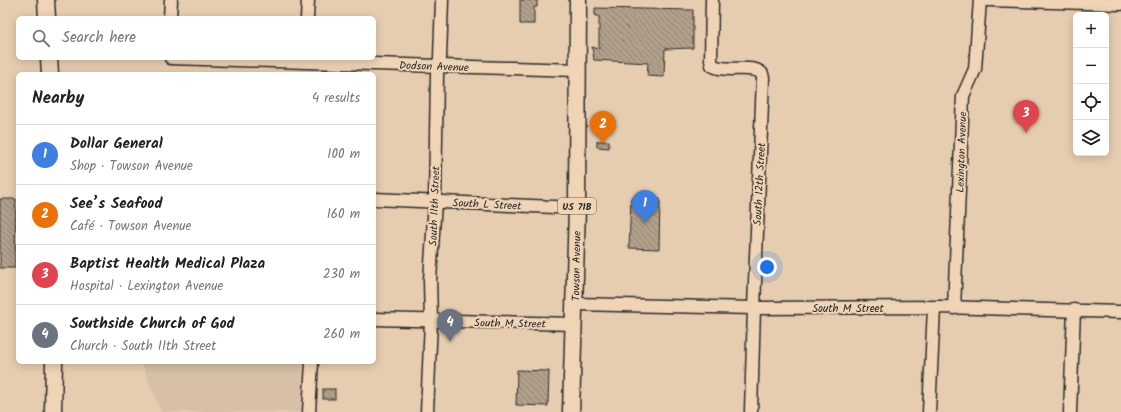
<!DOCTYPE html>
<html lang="en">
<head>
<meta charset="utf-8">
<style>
  body { margin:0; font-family:Kalam,sans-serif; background:#f6f6f6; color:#222 }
  .controls { position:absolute; right:12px; top:12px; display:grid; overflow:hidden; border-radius:6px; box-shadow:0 2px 10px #0003 }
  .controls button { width:36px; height:36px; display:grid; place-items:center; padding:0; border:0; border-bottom:1px solid #e0e0e0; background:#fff; color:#222; font:20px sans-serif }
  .you { position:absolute; left:767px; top:267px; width:14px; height:14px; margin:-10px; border:3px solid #fff; border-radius:50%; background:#1a73e8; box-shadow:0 0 0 6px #1a73e833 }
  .badge { display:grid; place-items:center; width:26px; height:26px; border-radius:50%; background:#1a73e8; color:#fff; font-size:13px; font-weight:700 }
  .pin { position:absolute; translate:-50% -33px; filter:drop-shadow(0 1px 2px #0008) }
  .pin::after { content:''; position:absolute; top:21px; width:14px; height:12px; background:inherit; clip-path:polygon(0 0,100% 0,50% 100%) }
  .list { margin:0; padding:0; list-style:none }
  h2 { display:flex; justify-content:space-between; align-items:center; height:52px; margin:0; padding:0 16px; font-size:17px }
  h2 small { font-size:13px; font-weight:400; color:#767676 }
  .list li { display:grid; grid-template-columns:26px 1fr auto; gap:12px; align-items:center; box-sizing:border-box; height:60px; padding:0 16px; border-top:1px solid #e0e0e0 }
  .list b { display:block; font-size:15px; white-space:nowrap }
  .list p { margin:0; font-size:13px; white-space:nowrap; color:#767676 }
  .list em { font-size:13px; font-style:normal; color:#767676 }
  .icon { flex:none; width:22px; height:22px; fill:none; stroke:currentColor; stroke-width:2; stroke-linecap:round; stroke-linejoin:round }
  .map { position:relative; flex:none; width:1121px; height:412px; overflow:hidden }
  .search { position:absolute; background:#fff; box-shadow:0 2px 10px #0003; left:16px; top:16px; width:360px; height:44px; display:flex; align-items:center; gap:10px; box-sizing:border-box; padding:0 14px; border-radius:6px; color:#767676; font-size:15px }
  .panel { position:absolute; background:#fff; box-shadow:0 2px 10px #0003; left:16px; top:72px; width:360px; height:292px; border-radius:6px }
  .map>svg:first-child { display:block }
  .built { fill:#d7c0a5 }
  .building { fill:url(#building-back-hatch); stroke:#2b2b2b }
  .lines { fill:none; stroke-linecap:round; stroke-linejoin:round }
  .minor-casing { stroke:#2b2b2b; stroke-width:15 }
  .major-casing { stroke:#2b2b2b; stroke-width:19 }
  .minor { stroke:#efd4b6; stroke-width:12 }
  .major { stroke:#efd4b6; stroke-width:16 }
  .labels { text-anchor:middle; stroke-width:4; stroke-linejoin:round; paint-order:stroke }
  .shield { fill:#efd4b6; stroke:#665e55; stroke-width:1 }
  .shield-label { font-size:10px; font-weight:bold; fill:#2b2b2b }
  .street-label { font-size:11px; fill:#2b2b2b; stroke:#efd4b6 }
</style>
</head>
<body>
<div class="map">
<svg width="1121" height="412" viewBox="0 0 1121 412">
  <defs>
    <pattern id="building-back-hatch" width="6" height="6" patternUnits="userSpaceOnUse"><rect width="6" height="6" fill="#b2a08b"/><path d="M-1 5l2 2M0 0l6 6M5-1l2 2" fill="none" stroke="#918372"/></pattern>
  </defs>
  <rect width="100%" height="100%" fill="#e7cdb0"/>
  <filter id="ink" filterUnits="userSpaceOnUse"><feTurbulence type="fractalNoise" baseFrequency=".025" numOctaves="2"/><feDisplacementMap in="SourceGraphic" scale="8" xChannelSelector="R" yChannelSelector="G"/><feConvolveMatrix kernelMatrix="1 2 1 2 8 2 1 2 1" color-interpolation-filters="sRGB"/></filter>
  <g filter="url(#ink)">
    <polygon class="built" points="141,362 303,362 301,412 161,412"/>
    <g class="building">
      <polygon points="520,0 537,0 537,7 534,7 534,24 520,24"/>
      <polygon points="595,8 693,10 693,48 665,49 664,77 647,76 648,63 594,60 592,47 599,49 599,16 595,16"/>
      <polygon points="597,141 609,141 609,148 597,147"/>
      <polygon points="631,198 660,199 659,249 629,248"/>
      <polygon points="0,199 16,199 15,268 0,268"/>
      <polygon points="517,370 549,371 548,406 516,405"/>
      <rect x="323" y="389" width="12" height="10"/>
    </g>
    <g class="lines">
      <defs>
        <g id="minor">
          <path d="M712,0L711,60L712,65C725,74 754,63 762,74L763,78L754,308L751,412"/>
          <polyline points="987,0 1121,4"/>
          <polyline points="170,18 171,0"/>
          <polyline points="307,18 308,0"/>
          <polyline points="171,58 577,70"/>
          <polyline points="374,199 577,208"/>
          <polyline points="575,304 754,308 942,307 1121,312"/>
          <polyline points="954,308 963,96 975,69 980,0"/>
          <polyline points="374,319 574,324"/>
          <polyline points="309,412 312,362"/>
          <polyline points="427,412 431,321 430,280 435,202 437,74 440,58 442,0"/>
          <polyline points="929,412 934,308"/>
          <polyline points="1070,412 1074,310"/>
        </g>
        <g id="major">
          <polyline points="46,0 47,18"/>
          <polyline points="49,58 50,74"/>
          <polyline points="53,412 54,362"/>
          <polyline points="571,412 577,208 578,0"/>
        </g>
      </defs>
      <use href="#minor" class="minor-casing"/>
      <use href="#major" class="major-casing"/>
      <use href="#minor" class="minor"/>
      <use href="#major" class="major"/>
    </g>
  </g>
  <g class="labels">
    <rect class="shield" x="558" y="198" width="38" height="16" rx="3"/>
    <g class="shield-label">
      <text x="577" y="210">US 71B</text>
    </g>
    <g class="street-label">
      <text transform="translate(434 66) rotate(2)" y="4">Dodson Avenue</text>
      <text transform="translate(961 152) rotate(-88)" y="4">Lexington Avenue</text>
      <text transform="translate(759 184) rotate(-87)" y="4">South 12th Street</text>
      <text transform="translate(487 204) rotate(3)" y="4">South L Street</text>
      <text transform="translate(434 206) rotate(-88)" y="4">South 11th Street</text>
      <text transform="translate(576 266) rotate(-89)" y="4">Towson Avenue</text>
      <text x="848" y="312">South M Street</text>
      <text transform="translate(510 323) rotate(1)" y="4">South M Street</text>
    </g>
  </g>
</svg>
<div class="controls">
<button>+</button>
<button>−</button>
<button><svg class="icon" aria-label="locate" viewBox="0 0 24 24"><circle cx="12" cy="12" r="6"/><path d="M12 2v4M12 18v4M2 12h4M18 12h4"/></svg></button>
<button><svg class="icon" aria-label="layers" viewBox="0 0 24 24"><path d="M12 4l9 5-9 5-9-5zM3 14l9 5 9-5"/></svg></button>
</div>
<div class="you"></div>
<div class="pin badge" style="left:645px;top:223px;background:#3f7fe0">1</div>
<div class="pin badge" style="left:603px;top:144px;background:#e8710a">2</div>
<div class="pin badge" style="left:1026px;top:133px;background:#e0444e">3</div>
<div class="pin badge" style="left:450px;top:342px;background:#6b7280">4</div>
<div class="search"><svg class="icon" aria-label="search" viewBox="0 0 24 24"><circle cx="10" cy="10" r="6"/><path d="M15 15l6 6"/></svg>Search here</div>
<section class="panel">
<h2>Nearby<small>4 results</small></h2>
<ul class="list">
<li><span class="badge" style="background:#3f7fe0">1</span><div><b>Dollar General</b><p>Shop · Towson Avenue</p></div><em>100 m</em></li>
<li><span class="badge" style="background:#e8710a">2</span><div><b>See’s Seafood</b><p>Café · Towson Avenue</p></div><em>160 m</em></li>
<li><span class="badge" style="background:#e0444e">3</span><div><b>Baptist Health Medical Plaza</b><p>Hospital · Lexington Avenue</p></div><em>230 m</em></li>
<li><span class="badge" style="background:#6b7280">4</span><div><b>Southside Church of God</b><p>Church · South 11th Street</p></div><em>260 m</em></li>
</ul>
</section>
</div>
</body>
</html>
